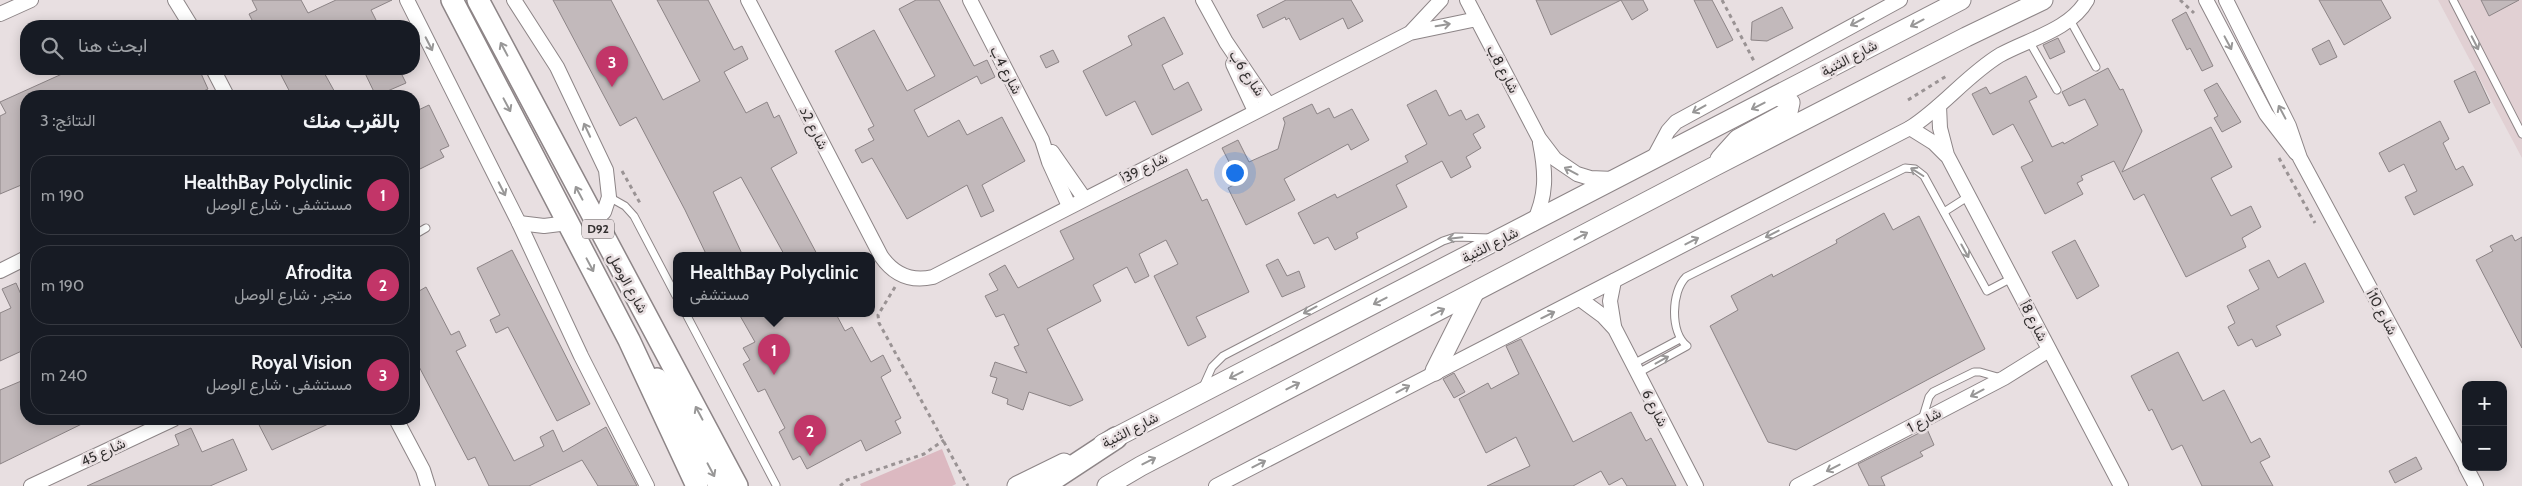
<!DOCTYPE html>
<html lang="ar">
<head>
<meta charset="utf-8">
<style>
  body { margin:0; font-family:Cabin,Vazirmatn,sans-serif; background:#20242c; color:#f1f3f6; direction:rtl }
  .controls { position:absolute; right:15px; bottom:15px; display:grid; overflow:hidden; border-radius:10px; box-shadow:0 2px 12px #0003 }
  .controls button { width:45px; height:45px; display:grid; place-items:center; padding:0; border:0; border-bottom:1px solid #363941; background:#171b24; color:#f1f3f6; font:25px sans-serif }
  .you { position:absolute; left:1234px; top:172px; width:18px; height:18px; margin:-12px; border:4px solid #fff; border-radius:50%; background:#1a73e8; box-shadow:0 0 0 8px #1a73e833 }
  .badge { display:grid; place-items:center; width:32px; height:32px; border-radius:50%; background:#c23568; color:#fff; font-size:16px; font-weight:700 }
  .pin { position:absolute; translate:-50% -41px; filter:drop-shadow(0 1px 2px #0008) }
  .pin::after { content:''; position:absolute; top:26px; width:18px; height:15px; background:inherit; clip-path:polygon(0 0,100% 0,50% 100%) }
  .popup { position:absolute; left:673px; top:252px; width:202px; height:65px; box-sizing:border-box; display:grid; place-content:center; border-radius:10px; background:#171b24; filter:drop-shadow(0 1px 4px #0005); font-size:16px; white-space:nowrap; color:#9ea1a6 }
  .popup b { font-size:19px; color:#f1f3f6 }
  .popup::after { content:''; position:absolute; left:50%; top:100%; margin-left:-10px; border:10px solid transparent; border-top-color:#171b24 }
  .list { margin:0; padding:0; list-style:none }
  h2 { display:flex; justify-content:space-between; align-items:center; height:65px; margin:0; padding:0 20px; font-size:21px }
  h2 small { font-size:16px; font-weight:400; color:#9ea1a6 }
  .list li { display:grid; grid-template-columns:32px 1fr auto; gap:15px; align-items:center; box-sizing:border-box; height:80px; margin:0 10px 10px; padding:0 10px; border:1px solid #363941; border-radius:20px }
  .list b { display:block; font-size:19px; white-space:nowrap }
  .list p { margin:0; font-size:16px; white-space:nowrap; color:#9ea1a6 }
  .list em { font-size:16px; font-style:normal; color:#9ea1a6 }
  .icon { flex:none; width:28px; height:28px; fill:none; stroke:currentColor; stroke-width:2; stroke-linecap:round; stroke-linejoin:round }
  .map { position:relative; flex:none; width:2522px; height:486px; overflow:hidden; direction:ltr }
  .search { position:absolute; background:#171b24; box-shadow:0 2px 12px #0003; left:20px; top:20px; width:400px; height:55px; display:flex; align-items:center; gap:12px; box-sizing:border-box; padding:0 18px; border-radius:20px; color:#9ea1a6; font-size:19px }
  .panel { position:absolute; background:#171b24; box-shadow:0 2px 12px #0003; left:20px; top:90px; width:400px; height:335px; border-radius:20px; direction:rtl }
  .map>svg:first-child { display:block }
  .built { fill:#e1d0d3 }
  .green { fill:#dcb9c1 }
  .building { fill:#c2b9bb; stroke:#8c8486 }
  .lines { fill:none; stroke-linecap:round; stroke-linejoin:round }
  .lane-casing { stroke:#8d8587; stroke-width:9 }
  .street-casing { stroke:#8d8587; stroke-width:16 }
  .secondary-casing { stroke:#8d8587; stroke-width:21 }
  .primary-casing { stroke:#8d8587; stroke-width:24 }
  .path { stroke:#9a9394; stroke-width:3; stroke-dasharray:4 4; stroke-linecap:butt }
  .lane { stroke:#fff; stroke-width:7 }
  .street { stroke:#fff; stroke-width:14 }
  .secondary { stroke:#fff; stroke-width:19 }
  .primary { stroke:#fff; stroke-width:21 }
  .oneway { stroke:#989797 }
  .labels { text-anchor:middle; stroke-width:5; stroke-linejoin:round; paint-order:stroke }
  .shield { fill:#e8dfe1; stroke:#696464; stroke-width:1 }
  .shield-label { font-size:12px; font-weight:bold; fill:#322f2f }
  .street-label { font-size:14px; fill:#322f2f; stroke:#e8dfe1 }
</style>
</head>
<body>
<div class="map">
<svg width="2522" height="486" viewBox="0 0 2522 486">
  <rect width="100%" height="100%" fill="#e8dfe1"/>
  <polygon class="built" points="2438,0 2522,0 2522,158"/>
  <polygon class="green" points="942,449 956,484 952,486 861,486 860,484"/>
  <g class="building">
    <polygon points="252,0 301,0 308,13 336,0 392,0 371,10 379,26 255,26 249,14 257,10"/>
    <polygon points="553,0 611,0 663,100 700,81 657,0 708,0 734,50 742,46 748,59 724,72 746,113 767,102 774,118 779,115 797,153 771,168 818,256 785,256 741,177 713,192 743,256 707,256 685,210 636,117 620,126"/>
    <polygon points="916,0 939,0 974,66 987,60 995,77 981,84 977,76 914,110 928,137 959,120 967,135 1002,117 1025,161 982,185 994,211 981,217 967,185 907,219 872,158 862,163 855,150 874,140 868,129 874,126 835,51 874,30 907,91 935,76 899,9"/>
    <polygon points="1286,0 1351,0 1363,21 1348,29 1343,18 1300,40 1289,18 1286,20 1285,17 1263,28 1257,15"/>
    <polygon points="1536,0 1643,0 1648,10 1632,20 1621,0 1551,35"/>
    <polygon points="1694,0 1712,0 1733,40 1717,48"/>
    <polygon points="2319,0 2381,0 2391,18 2344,45"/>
    <polygon points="2481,0 2519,0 2489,16"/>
    <polygon points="1782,7 1793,28 1767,41 1751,40 1752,22"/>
    <polygon points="2186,12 2213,66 2202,71 2190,48 2187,50 2172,20"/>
    <polygon points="1164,17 1183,54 1162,65 1174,90 1188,82 1202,110 1152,135 1135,101 1106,116 1083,71 1132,45 1128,36"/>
    <polygon points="2058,38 2065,52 2050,59 2043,45"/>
    <polygon points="2329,40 2337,57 2320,65 2312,49"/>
    <polygon points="1053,50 1059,62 1046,68 1040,56"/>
    <polygon points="2108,68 2120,90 2123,89 2142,131 2122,172 2211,127 2232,167 2211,178 2231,216 2251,206 2261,227 2242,238 2246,247 2186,277 2144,194 2134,200 2114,161 2081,176 2083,180 2077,183 2083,194 2045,214 2021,167 2033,161 2013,124 1993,135 1972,94 1986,87 1990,94 2026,76 2037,97 2029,101 2052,147 2063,142 2064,144 2098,125 2085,99 2069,106 2062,92"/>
    <polygon points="73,69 199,69 208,89 193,96 26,96 26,183 0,194 0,116 6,113 0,102"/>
    <polygon points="293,69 322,69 337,96 292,96 281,75"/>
    <polygon points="363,69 399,69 406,83 376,96"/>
    <polygon points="2475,71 2490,103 2469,113 2454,81"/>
    <polygon points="2217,83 2241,122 2222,132 2214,118 2218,116 2204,90"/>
    <polygon points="1436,90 1449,116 1461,110 1466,120 1478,114 1485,127 1473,134 1481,148 1466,157 1471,167 1451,178 1442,161 1396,185 1407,207 1356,233 1358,238 1335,250 1328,237 1314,244 1298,213 1335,194 1337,198 1408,162 1405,156 1427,144 1407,105"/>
    <polygon points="1312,104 1317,114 1329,108 1334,118 1352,109 1369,140 1351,150 1348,144 1284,179 1295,200 1246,225 1228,188 1239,182 1222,148 1238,140 1249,162 1278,149 1285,123 1283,118"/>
    <polygon points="429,105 449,146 440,150 444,157 414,172 414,112"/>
    <polygon points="2440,121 2449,139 2443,143 2456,170 2463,166 2473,185 2414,215 2405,197 2417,191 2404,164 2389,172 2379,153"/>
    <polygon points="1187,169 1202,201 1207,199 1249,292 1196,317 1206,337 1188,346 1154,276 1178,264 1166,240 1139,254 1149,276 1135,283 1127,267 1093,285 1101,301 1047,329 1083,400 1070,406 1029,392 1023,410 1007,404 1008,399 992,393 997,378 990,376 995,362 1027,373 1014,347 1019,345 1004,314 996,317 985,296 998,290 989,274 1005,265 1018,288 1074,259 1060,231"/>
    <polygon points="1884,213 1893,230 1919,216 1985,349 1796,450 1768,442 1710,326 1738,310 1731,296 1772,274 1773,277 1837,243 1836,240"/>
    <polygon points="2512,235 2515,241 2522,237 2522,348 2476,260 2493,251 2490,246"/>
    <polygon points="2075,240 2099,286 2077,299 2052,252"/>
    <polygon points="512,250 590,404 557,421 508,327 496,333 490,320 500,315 477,268"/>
    <polygon points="1278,259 1287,276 1299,271 1305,287 1282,297 1266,265"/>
    <polygon points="2269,260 2278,278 2305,263 2324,302 2276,326 2281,335 2256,347 2252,339 2238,346 2228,327 2235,323 2227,306 2259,289 2249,270"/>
    <polygon points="16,283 26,306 26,349 0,361 0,313 11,308 2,289"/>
    <polygon points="426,287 451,335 459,331 466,346 456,351 514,461 544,446 540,437 553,430 563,452 606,427 637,486 598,486 582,460 529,486 489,486 475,457 468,460 414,357 414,294"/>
    <polygon points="739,314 836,314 845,331 852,327 871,362 883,355 891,371 881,377 901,418 895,421 901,433 866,451 861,440 807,469 800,456 793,460 779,432 785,428 772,403 765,389 758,392 743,364 750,360 743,348 755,342"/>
    <polygon points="1521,339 1573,442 1631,412 1646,441 1651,438 1676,486 1627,486 1622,478 1609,485 1601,471 1573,486 1487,486 1530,466 1516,437 1486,453 1459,399 1488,383 1491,389 1519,374 1506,346"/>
    <polygon points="2178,352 2203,401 2224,390 2251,443 2260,438 2270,457 2260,462 2273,486 2202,486 2182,445 2172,450 2152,409 2149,411 2131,376"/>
    <polygon points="1454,373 1465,392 1454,398 1443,379"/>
    <polygon points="26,379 26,419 92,419 0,464 0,390"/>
    <polygon points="256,419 339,419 272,450"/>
    <polygon points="191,428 202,452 233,439 247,470 210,486 87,486 179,445 175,435"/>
    <polygon points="1927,429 1934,445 1920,452 1923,456 1881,477 1885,486 1869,486 1858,464"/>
    <polygon points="2416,457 2422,469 2395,483 2389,471"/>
  </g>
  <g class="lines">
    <defs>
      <g id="lane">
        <polyline points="2453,0 2522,134"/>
        <polyline points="2070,20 2096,67"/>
        <polyline points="2029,41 2057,90"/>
        <polyline points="609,197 625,206 634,216 676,296"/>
        <polyline points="1944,212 1969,196"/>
        <polyline points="414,235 426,228"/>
        <polyline points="686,314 776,485"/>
        <polyline points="1633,364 1680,339"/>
        <path d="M1638,373L1687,346C1670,332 1671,292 1686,277L1905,168L1915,169L1924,176L1987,291L2012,278"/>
        <polyline points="1203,387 1212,367 1223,356 1443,241 1455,237 1491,238"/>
        <polyline points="1922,420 1929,397 1933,392 1974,372 1980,372 2001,378"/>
      </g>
      <g id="street">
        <polyline points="175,0 191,26"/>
        <polyline points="407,0 519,223 581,356 647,486"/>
        <polyline points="514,0 557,67 606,170 609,197 604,212 594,221"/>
        <path d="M748,0L881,256C894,275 911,282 933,277L1410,33L1477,19"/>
        <polyline points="970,0 1042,140 1049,162 1069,206"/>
        <polyline points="1203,0 1226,42 1268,104"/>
        <polyline points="1467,0 1539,138 1555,159 1577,174 1590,178 1614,179"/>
        <polyline points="2206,0 2266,114 2296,153"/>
        <polyline points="2226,0 2289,126 2300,158 2466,466"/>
        <polyline points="0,14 31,0"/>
        <polyline points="1412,31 1441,0"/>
        <polyline points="1233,64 1255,111"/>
        <polyline points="213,69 227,96"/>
        <polyline points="1939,106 1940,128 1947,155 2121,486"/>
        <polyline points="1910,128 1934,143 1946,155"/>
        <polyline points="1052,152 1084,198"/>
        <polyline points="1653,159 1668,131 1676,122 1900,0"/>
        <polyline points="519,223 544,226 568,223"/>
        <path d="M1533,224C1547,196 1546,173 1540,143"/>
        <polyline points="0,271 26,258"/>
        <polyline points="1580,299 1603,316 1615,329 1696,486"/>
        <polyline points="1614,326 1610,301 1614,281"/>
        <polyline points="396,419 423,470 428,486"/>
        <polyline points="2466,467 2476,486"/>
        <polyline points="31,486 174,419"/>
        <path d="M1216,486L1910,128C1943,107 1967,75 2000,55C2029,39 2070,30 2087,0"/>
        <polyline points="1797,486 2004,378 2049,350"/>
      </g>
      <g id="secondary">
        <polyline points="1720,159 1738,139 1788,112 1790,103 1778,95"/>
        <polyline points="1435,371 1474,293"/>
        <polyline points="1103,444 1961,0"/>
        <polyline points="1017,486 1064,463"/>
        <polyline points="1107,486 1141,466 1715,166 1966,37 2043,0"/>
      </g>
      <g id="primary">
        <polyline points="452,0 629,340 697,486"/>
        <polyline points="478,0 737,486"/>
        <polyline points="657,379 688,426 720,486"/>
        <polyline points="1043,486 1116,438"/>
      </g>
    </defs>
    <use href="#lane" class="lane-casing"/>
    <use href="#street" class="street-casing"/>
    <use href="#secondary" class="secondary-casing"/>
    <use href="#primary" class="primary-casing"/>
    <g class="path">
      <polyline points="1722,0 1755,63"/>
      <polyline points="2180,0 2194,13"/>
      <polyline points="1908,100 1948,75"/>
      <polyline points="2279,158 2315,223"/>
      <polyline points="622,171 640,203"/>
      <polyline points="895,287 878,315 879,323 968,486"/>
      <polyline points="840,486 847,480 924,454 944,440"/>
    </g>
    <use href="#lane" class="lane"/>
    <use href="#street" class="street"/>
    <use href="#secondary" class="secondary"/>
    <use href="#primary" class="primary"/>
  </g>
  <defs><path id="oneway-shaft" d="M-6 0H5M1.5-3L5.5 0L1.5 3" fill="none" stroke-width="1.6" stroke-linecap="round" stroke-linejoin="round" transform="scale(1.25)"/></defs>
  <g class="oneway">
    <use href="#oneway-shaft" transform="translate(1857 22) rotate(152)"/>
    <use href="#oneway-shaft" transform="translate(1917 23) rotate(152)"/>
    <use href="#oneway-shaft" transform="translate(1443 25) rotate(-9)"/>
    <use href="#oneway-shaft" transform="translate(2228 43) rotate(62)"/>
    <use href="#oneway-shaft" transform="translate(2475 43) rotate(63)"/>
    <use href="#oneway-shaft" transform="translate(429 44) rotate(63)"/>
    <use href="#oneway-shaft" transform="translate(504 49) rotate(-118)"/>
    <use href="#oneway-shaft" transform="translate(507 105) rotate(62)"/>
    <use href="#oneway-shaft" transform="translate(1758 106) rotate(153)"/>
    <use href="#oneway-shaft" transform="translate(1699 109) rotate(151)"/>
    <use href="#oneway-shaft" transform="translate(2282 112) rotate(-118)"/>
    <use href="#oneway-shaft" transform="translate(587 130) rotate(-115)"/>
    <use href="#oneway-shaft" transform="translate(1571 171) rotate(-152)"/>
    <use href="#oneway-shaft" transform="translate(1917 172) rotate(-148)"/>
    <use href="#oneway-shaft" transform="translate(502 189) rotate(63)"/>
    <use href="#oneway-shaft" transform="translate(579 193) rotate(-118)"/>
    <use href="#oneway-shaft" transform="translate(1772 234) rotate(153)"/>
    <use href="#oneway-shaft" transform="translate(1581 236) rotate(-28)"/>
    <use href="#oneway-shaft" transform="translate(1455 238) rotate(174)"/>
    <use href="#oneway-shaft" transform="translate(1692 241) rotate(-27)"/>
    <use href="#oneway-shaft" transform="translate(1965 251) rotate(61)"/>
    <use href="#oneway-shaft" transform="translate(590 265) rotate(62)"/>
    <use href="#oneway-shaft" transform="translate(1380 301) rotate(153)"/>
    <use href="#oneway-shaft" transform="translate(1310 310) rotate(152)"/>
    <use href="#oneway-shaft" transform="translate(1438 312) rotate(-27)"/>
    <use href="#oneway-shaft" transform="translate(1548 315) rotate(-26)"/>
    <use href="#oneway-shaft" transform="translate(1662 360) rotate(-29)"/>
    <use href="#oneway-shaft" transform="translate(1236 375) rotate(153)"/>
    <use href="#oneway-shaft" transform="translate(1293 386) rotate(-27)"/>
    <use href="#oneway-shaft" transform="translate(1403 389) rotate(-28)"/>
    <use href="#oneway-shaft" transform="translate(1977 393) rotate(152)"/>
    <use href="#oneway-shaft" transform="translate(699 413) rotate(-118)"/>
    <use href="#oneway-shaft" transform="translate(1149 461) rotate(-27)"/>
    <use href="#oneway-shaft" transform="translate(1259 464) rotate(-27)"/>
    <use href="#oneway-shaft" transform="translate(1833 468) rotate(153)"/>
    <use href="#oneway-shaft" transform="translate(711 470) rotate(62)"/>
  </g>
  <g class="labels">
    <rect class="shield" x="582" y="219.5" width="32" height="19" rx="4"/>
    <g class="shield-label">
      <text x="598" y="233">D92</text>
    </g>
    <g class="street-label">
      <text transform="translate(1849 58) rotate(-28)" y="5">شارع الثنية</text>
      <text transform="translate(1503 69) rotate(62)" y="5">شارع 8ب</text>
      <text transform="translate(1006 70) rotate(62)" y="5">شارع 4ب</text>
      <text transform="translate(1247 73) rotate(56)" y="5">شارع 6ب</text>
      <text transform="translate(814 128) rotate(63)" y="5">شارع 2د</text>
      <text transform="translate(1144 168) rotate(-27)" y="5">شارع 39أ</text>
      <text transform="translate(1490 245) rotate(-27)" y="5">شارع الثنية</text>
      <text transform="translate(628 283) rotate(61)" y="5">شارع الوصل</text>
      <text transform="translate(2382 312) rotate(62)" y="5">شارع 10أ</text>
      <text transform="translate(2034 321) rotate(63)" y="5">شارع 8أ</text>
      <text transform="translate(1655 408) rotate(63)" y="5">شارع 6</text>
      <text transform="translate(1924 420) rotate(-28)" y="5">شارع 1</text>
      <text transform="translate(1130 430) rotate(-27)" y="5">شارع الثنية</text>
      <text transform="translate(103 452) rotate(-25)" y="5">شارع 45</text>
    </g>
  </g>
</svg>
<div class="controls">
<button>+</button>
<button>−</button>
</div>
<div class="you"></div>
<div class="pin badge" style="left:774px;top:375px">1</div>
<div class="popup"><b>HealthBay Polyclinic</b>مستشفى</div>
<div class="pin badge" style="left:810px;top:456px">2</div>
<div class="pin badge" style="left:612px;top:87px">3</div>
<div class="search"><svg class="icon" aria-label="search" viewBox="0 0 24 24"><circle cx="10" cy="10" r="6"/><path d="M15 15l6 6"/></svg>ابحث هنا</div>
<section class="panel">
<h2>بالقرب منك<small>النتائج: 3</small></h2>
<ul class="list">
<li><span class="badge">1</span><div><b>HealthBay Polyclinic</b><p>مستشفى · شارع الوصل</p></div><em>190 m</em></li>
<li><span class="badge">2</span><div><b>Afrodita</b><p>متجر · شارع الوصل</p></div><em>190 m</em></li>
<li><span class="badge">3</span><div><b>Royal Vision</b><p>مستشفى · شارع الوصل</p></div><em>240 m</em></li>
</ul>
</section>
</div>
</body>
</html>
